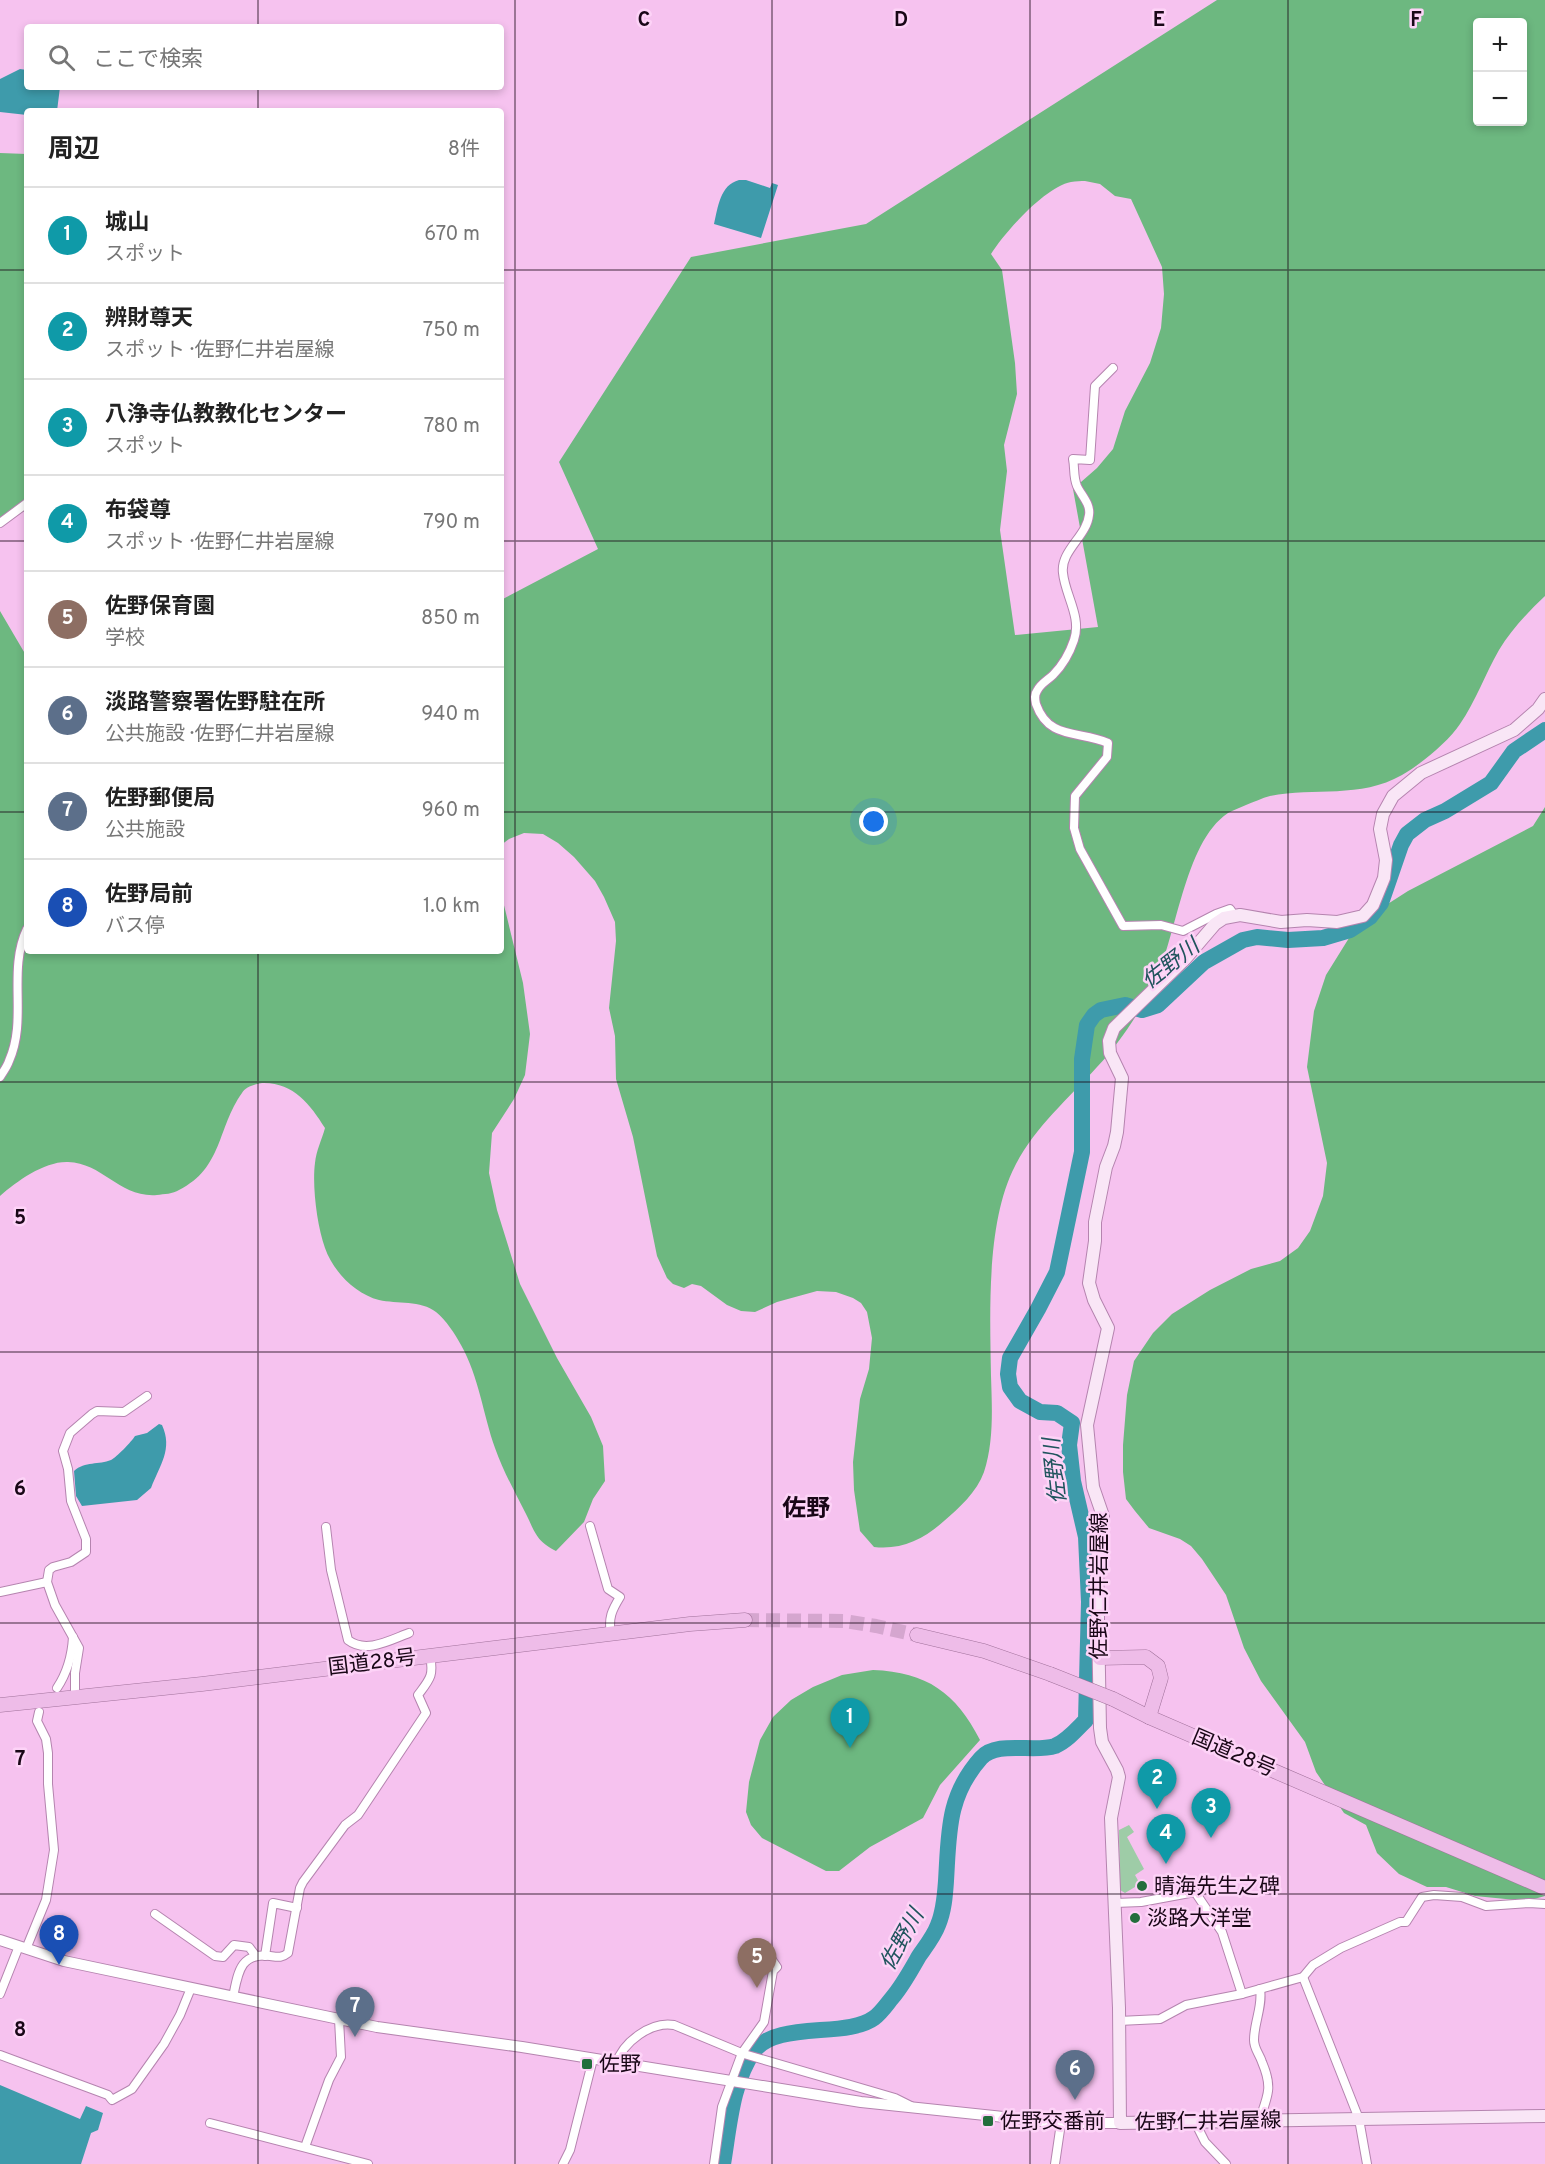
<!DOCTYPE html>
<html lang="ja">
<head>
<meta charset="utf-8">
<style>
  body { margin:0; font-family:Overpass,"Noto Sans JP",sans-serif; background:#f6f6f6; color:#222 }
  .controls { position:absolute; right:18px; top:18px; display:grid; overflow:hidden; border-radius:6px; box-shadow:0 3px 9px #0003 }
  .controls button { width:54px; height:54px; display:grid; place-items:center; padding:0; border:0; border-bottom:2px solid #e0e0e0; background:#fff; color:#222; font:30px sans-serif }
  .you { position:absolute; left:874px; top:822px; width:21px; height:21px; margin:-15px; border:4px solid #fff; border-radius:50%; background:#1a73e8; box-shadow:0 0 0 9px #1a73e833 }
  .badge { display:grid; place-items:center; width:39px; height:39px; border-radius:50%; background:#0f766e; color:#fff; font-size:20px; font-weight:700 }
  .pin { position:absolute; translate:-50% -50px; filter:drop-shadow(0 2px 3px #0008) }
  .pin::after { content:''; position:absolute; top:32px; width:21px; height:18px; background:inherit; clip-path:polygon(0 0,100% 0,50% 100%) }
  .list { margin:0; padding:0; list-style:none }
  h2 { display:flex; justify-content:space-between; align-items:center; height:78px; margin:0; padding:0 24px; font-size:26px }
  h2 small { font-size:20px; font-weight:400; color:#767676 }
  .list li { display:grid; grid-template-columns:39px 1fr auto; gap:18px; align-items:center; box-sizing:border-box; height:96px; padding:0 24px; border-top:2px solid #e0e0e0 }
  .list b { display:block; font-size:22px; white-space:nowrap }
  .list p { margin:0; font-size:20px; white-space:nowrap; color:#767676 }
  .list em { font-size:20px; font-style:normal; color:#767676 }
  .icon { flex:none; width:33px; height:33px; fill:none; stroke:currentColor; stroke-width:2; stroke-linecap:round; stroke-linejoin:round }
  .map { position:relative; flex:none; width:1545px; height:2164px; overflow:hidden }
  .search { position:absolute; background:#fff; box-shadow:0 3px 9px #0003; left:24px; top:24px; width:480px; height:66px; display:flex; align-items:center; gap:15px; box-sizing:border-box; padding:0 21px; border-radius:6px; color:#767676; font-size:22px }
  .panel { position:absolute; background:#fff; box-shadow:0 3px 9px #0003; left:24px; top:108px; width:480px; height:846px; border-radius:6px }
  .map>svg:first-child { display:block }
  .green { fill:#9ecca7 }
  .forest { fill:#6db880; fill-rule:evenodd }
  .water { fill:#3e9bab }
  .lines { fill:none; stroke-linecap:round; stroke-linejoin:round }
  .river { stroke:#3e9bab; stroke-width:16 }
  .trunk-tunnel { stroke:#d5a6cf; stroke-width:14; stroke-dasharray:14 7; stroke-linecap:butt }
  .minor-casing { stroke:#b584af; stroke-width:10 }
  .tertiary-casing { stroke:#b584af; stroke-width:12 }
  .secondary-casing { stroke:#b584af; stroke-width:14 }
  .trunk-casing { stroke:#a1729b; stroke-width:15 }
  .minor { stroke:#fff; stroke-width:8 }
  .tertiary { stroke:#fff; stroke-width:10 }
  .secondary { stroke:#f9e6f6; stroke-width:12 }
  .trunk { stroke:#eebce8; stroke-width:14 }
  .trunk-bridge-casing { stroke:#a1729b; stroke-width:15; stroke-linecap:butt }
  .trunk-bridge { stroke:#eebce8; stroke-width:14 }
  .grid { fill:none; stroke:#190717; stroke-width:1.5; stroke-opacity:0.55 }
  .poi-dot { fill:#236e3c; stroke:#fdd3f7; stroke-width:2 }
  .labels { text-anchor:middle; stroke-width:5; stroke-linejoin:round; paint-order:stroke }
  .street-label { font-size:21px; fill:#190717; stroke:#fdd3f7 }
  .poi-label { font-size:21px; fill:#190717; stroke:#fdd3f7; text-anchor:start }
  .water-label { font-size:22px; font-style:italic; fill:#20545d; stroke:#fdd3f7 }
  .quarter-label { font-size:24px; font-weight:bold; fill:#190717; stroke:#fdd3f7 }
  .grid-label { font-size:20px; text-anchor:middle; font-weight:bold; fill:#190717; stroke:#fdd3f7; stroke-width:5; stroke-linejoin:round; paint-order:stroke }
</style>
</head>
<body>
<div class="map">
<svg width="1545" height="2164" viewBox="0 0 1545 2164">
  <rect width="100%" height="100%" fill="#f6c2ef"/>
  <polygon class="green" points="1129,1825 1134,1832 1127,1837 1144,1869 1135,1875 1140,1884 1125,1893 1120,1890 1119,1830"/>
  <g class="forest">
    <path d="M1217,0H1545V596C1528,612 1511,630 1499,650C1485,674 1476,701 1460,724C1448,742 1421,764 1402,775C1360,799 1315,787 1270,796C1262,798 1254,802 1246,805C1240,808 1233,810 1228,813C1183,843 1177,940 1152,988C1137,1016 1119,1044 1097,1067C1069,1098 1034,1128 1015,1166C986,1222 990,1313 991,1376C992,1407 994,1442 984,1472C977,1492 959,1508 944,1521C923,1540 901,1550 874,1547L860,1531L854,1490L853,1462L860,1399L869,1369L872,1338L867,1312L861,1303L853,1298L836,1292L817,1291L777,1302L755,1312L741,1311L727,1305L701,1286L692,1284L684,1288L673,1284L667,1278L657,1256L633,1137L616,1079L615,1036L609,1008L616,941L615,922L604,897L595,881L574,857L558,843L543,834L524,833L509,839L501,845V600L598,549L559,462L691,257L866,224ZM1478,22H1522V122H1478ZM1085,181L1100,184L1115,196L1131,199L1162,267L1164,294L1161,328L1150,363L1125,411L1113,449L1097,468L1073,489L1098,627L1015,635L1000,530L1007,471L1004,445L1017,394L1015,363L1002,270L991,254C1005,232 1045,187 1071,182C1076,181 1081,181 1085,181Z"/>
    <polygon points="0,153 27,154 27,511 21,512 0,521"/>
    <path d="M0,611L27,657V951H501V893L523,983L530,1034L525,1075L514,1099L492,1133L489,1173L497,1210L520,1284L557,1358L591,1417L603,1446L605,1481L593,1499L584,1522L556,1551C536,1541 535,1532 526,1514C515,1492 503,1471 495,1448C483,1414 479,1377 461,1345C455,1334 446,1320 436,1312C421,1300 397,1304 379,1300C355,1294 333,1271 325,1248C317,1226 312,1186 315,1163C316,1151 322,1139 325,1128C310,1104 293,1082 262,1083C255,1084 245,1087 242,1093C217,1128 223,1168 179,1190C173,1194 164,1194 157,1195C120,1198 103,1163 68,1162C45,1161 17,1181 0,1196Z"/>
    <polygon points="1545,807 1545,1896 1527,1901 1475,1896 1446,1887 1427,1887 1399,1874 1377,1853 1366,1825 1344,1813 1316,1772 1305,1742 1261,1681 1244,1648 1226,1595 1202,1559 1191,1546 1180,1539 1149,1528 1135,1511 1126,1499 1123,1472 1123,1445 1127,1395 1134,1361 1153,1333 1172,1314 1210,1290 1251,1269 1280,1261 1298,1248 1310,1231 1323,1196 1327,1163 1307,1067 1314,1011 1326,975 1349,938 1369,916 1408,891 1533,826"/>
    <path d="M873,1670C927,1672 956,1693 980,1740L940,1785L923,1818L870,1847L839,1871H826L762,1838L751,1825L746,1812L749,1782L760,1740L773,1717L791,1700L813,1687L842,1675Z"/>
  </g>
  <g class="water">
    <polygon points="20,69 27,70 27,87 60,87 57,111 27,111 27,115 0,112 0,79"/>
    <path d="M739,180H746L770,188L772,183L778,185L761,238L714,224C718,207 720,185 739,180Z"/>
    <path d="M159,1424L162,1425C173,1449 160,1465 151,1488L137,1500L82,1506L76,1496L74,1471C85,1461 99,1465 111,1460C116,1458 132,1441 135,1436L147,1433Z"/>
    <polygon points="0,2085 80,2119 86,2106 103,2113 98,2130 91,2133 81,2164 0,2164"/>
  </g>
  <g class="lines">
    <path class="river" d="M723,2164C729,2129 732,2081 754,2051C776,2021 847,2038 874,2018C881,2013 887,2004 892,1998C903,1985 911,1970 919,1956C926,1946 934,1936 938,1925C944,1911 945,1895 946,1881C949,1833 947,1796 981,1758C997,1740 1034,1753 1055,1746C1067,1741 1077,1729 1086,1720L1089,1602L1086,1537L1073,1481L1069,1445L1072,1423L1057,1413L1040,1412L1020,1401L1010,1387L1008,1374L1010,1358L1038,1309L1057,1272L1082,1152V1059L1087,1025L1094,1015L1101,1010L1125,1005L1142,1010L1158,1005L1204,962L1243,940L1257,937L1288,940L1323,938L1350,930L1370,917L1381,903L1401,845L1407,834L1425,820L1445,811L1491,783L1514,751L1545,730"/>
    <polyline class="trunk-tunnel" points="745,1620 844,1621 876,1626 917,1635"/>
    <defs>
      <g id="minor">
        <path d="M1113,368L1095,386L1090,460L1073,459C1075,469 1073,476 1077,486C1081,495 1091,504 1089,515C1087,536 1060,551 1063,573C1065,595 1082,617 1074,640C1070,652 1062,666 1053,675C1048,680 1040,684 1037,691C1034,695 1035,699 1036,704C1049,741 1080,730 1108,743L1107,757L1075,796L1074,828L1080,849L1123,926L1161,925L1183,931L1216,914L1230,909L1234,915"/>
        <polyline points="0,523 27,503"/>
        <path d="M0,1077C3,1072 7,1067 9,1061C28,1019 7,971 27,929"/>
        <path d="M590,1526L608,1589L620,1597C612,1610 608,1618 611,1634"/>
        <path d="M326,1527L331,1570L348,1640C366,1654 390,1640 409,1633"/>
        <polyline points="0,1592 47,1582"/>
        <path d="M57,1688C67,1673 72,1655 73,1637"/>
        <polyline points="75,1697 75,1673 79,1648 55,1605 47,1582 49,1570 53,1567 71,1562 86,1552 86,1539 71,1501 68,1469 63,1451 70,1433 92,1414 97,1411 124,1412 147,1396"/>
        <polyline points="1115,1903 1141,1902 1195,1892 1222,1932 1242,1994"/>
        <polyline points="155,1914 215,1956 223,1957 234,1945 249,1947 255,1955"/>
        <polyline points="26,1949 46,1900 54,1850 48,1784 48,1753 46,1739 37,1721 39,1712"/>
        <polyline points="265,1956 273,1903 297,1908"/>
        <polyline points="1303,1977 1359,2119 1367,2164"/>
        <polyline points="0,1994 19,1946"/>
        <path d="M233,1997C238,1973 240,1952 270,1956C278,1957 282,1958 288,1953L300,1888L303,1882L345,1825L358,1815L426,1713L418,1695C430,1679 434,1676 430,1655"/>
        <polyline points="1119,2021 1160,2019 1186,2005 1242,1994 1303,1977 1313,1965 1341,1948 1400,1922 1406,1922 1422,1897 1434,1895 1462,1897 1486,1906 1529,1903 1545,1904"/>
        <polyline points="0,2055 108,2095 112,2100 132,2089 164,2044 180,2015 191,1988"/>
        <path d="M616,2064C623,2042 651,2021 674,2025L744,2054L895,2098L911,2106"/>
        <path d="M1259,2121C1268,2095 1273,2088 1262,2062C1259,2053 1254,2049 1254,2040C1254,2022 1263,2006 1260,1989"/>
        <polyline points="1195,2122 1205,2142 1226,2164"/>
        <polyline points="210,2123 368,2164"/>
        <polyline points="305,2147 329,2080 341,2057 339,2019"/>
        <polyline points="563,2164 570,2150 593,2059"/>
        <polyline points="714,2164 722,2107 742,2053 764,2022 773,1971 777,1967 761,1944"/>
        <polyline points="1055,2164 1061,2123"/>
      </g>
      <polyline id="tertiary" points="0,1940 64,1961 377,2027 522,2047 861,2102 1061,2123 1120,2123"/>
      <polyline id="secondary" points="1545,699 1538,709 1514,730 1421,773 1393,796 1383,814 1380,829 1386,860 1384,878 1373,905 1363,916 1337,922 1307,920 1281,922 1240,915 1224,918 1215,924 1185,959 1114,1028 1109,1041 1110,1053 1122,1078 1117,1132 1114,1146 1106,1167 1095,1222 1095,1241 1089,1283 1094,1300 1108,1328 1087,1425 1093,1487 1103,1516 1097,1564 1100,1728 1102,1742 1117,1770 1119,1777 1111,1818 1119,2008 1120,2123 1545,2116"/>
      <g id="trunk">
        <polyline points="917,1635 984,1651 1050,1674"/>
        <polyline points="1100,1658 1146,1657 1158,1666 1161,1678 1149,1717"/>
        <polyline points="1113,1699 1149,1717 1545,1888"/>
        <polyline points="0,1705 202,1684 690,1624 745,1620"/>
      </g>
    </defs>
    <use href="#minor" class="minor-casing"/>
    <use href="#tertiary" class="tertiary-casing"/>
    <use href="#secondary" class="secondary-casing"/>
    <use href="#trunk" class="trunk-casing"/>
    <use href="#minor" class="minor"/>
    <use href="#tertiary" class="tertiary"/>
    <use href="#secondary" class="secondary"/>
    <use href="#trunk" class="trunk"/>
    <defs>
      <polyline id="trunk-bridge" points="1050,1674 1113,1699"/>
    </defs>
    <use href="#trunk-bridge" class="trunk-bridge-casing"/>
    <use href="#trunk-bridge" class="trunk-bridge"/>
  </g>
  <path class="grid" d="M258,0V27M515,0V2164M772,0V2164M1030,0V2164M1288,0V2164M258,87V111M0,270H27M501,270H1545M0,541H27M501,541H1545M0,812H27M501,812H1545M258,951V2164M0,1082H1545M0,1352H1545M0,1623H1545M0,1894H1545"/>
  <g class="poi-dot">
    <circle cx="1142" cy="1886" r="6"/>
    <circle cx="1135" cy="1918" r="6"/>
    <rect x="581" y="2058" width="12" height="12" rx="3"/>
    <rect x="982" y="2115" width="12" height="12" rx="3"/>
  </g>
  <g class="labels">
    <g class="street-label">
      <text transform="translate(1099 1586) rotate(-90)" y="7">佐野仁井岩屋線</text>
      <text transform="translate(372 1662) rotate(-7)" y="7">国道28号</text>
      <text transform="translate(1234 1753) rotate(23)" y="7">国道28号</text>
      <text transform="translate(1208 2121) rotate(-1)" y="7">佐野仁井岩屋線</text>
    </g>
    <g class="poi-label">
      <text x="1154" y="1893">晴海先生之碑</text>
      <text x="1147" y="1925">淡路大洋堂</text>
      <text x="599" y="2071">佐野</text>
      <text x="1000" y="2128">佐野交番前</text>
    </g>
    <g class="water-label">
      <text transform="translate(1170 963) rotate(-38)" y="8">佐野川</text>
      <text transform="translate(1054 1471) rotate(-96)" y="8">佐野川</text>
      <text transform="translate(901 1939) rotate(-61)" y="8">佐野川</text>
    </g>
    <g class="quarter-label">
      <text x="806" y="1516">佐野</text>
    </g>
  </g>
  <g class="grid-label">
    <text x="644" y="26">C</text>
    <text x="901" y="26">D</text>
    <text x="1159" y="26">E</text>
    <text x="1416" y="26">F</text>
    <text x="20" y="1224">5</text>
    <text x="20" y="1495">6</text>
    <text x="20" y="1765">7</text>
    <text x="20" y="2036">8</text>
  </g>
</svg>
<div class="controls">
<button>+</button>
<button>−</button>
</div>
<div class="you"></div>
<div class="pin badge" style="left:850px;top:1748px;background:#0f9aa8">1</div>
<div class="pin badge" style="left:1157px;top:1809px;background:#0f9aa8">2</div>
<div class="pin badge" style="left:1211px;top:1838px;background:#0f9aa8">3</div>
<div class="pin badge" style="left:1166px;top:1864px;background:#0f9aa8">4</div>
<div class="pin badge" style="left:757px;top:1988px;background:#8d6e63">5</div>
<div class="pin badge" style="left:1075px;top:2100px;background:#5c6f8a">6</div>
<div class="pin badge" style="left:355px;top:2037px;background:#5c6f8a">7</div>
<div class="pin badge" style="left:59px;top:1965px;background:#1a4fb4">8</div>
<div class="search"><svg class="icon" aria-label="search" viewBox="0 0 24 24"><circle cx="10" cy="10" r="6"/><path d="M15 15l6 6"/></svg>ここで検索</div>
<section class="panel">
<h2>周辺<small>8件</small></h2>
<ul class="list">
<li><span class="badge" style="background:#0f9aa8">1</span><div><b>城山</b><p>スポット</p></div><em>670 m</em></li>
<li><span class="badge" style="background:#0f9aa8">2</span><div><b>辨財尊天</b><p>スポット · 佐野仁井岩屋線</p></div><em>750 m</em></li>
<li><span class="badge" style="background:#0f9aa8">3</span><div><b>八浄寺仏教教化センター</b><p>スポット</p></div><em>780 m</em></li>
<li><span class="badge" style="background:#0f9aa8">4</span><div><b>布袋尊</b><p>スポット · 佐野仁井岩屋線</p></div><em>790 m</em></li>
<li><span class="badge" style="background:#8d6e63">5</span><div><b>佐野保育園</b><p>学校</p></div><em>850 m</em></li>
<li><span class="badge" style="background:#5c6f8a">6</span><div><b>淡路警察署佐野駐在所</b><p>公共施設 · 佐野仁井岩屋線</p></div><em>940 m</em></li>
<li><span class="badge" style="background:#5c6f8a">7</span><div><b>佐野郵便局</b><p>公共施設</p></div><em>960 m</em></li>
<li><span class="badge" style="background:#1a4fb4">8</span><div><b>佐野局前</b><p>バス停</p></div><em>1.0 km</em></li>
</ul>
</section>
</div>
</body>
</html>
